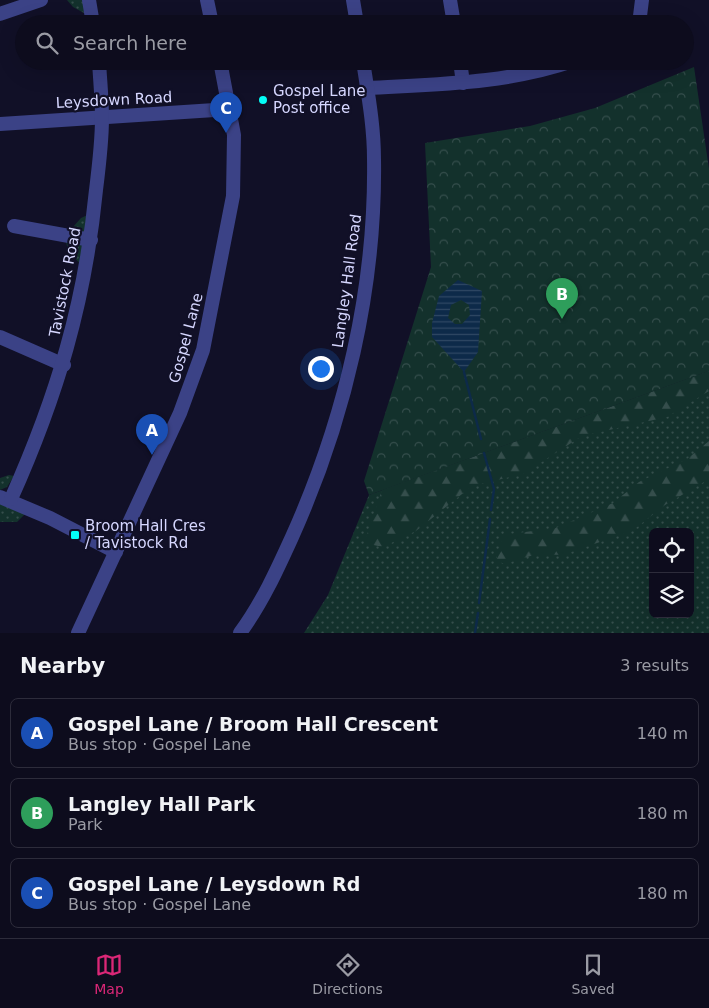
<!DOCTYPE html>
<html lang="en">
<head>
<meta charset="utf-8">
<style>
  body { margin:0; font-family:"DejaVu Sans",sans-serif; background:#161526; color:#f1f3f6 }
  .controls { position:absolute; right:15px; bottom:15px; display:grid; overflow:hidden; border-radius:8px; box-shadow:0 5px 20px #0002 }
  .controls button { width:45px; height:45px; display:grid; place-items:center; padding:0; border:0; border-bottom:1px solid #2d2c3b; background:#0d0c1d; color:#f1f3f6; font:25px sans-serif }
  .you { position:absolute; left:320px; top:368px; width:18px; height:18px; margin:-12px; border:4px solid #fff; border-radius:50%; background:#1a73e8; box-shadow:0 0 0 8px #1a73e833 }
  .badge { display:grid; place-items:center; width:32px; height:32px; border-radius:50%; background:#db2777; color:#fff; font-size:16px; font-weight:700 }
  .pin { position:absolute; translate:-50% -41px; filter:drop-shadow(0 1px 2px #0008) }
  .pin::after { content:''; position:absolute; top:26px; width:18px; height:15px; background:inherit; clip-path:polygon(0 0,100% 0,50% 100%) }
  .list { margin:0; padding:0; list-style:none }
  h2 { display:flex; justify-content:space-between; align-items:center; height:65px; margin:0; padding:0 20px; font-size:21px }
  h2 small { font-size:16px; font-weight:400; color:#9a9ba4 }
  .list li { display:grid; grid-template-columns:32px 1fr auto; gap:15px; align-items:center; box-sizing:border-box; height:70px; margin:0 10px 10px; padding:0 10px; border:1px solid #2d2c3b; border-radius:8px }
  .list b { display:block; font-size:19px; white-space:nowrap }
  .list p { margin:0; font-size:16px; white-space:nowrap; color:#9a9ba4 }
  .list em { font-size:16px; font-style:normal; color:#9a9ba4 }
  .icon { flex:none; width:28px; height:28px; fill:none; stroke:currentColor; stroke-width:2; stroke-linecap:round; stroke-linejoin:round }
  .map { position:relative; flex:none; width:709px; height:633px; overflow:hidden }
  .search { position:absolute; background:#0d0c1d; box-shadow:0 5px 20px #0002; left:15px; right:15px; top:15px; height:55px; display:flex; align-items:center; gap:12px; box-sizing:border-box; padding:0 18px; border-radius:28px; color:#9a9ba4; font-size:19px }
  .sheet { height:305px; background:#0d0c1d }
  nav { display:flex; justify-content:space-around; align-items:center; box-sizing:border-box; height:70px; border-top:1px solid #2d2c3b; background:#0d0c1d; font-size:14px; color:#9a9ba4 }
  nav a { display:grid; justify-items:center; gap:2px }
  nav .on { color:#db2777 }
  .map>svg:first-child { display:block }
  .grass { fill:url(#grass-dots); fill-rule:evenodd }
  .forest { fill:url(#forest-firs) }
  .park { fill:url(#park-crowns) }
  .water { fill:url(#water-rules); fill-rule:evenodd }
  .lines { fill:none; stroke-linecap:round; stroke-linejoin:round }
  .stream { stroke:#0d2a49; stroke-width:2.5 }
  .minor { stroke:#3b4286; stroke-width:14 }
  .poi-dot { fill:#04fdf7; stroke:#111027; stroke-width:2 }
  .labels { text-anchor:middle; stroke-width:4.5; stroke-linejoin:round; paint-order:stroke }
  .poi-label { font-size:15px; fill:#d6d7ff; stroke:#111027; text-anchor:start }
  .street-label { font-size:15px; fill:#d6d7ff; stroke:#111027 }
</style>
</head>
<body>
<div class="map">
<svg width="709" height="633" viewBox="0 0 709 633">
  <defs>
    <pattern id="grass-dots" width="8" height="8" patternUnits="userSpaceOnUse" patternTransform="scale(1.25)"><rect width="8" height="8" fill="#13312c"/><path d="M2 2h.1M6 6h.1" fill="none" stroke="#354e4c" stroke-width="1.8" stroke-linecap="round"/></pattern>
    <pattern id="forest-firs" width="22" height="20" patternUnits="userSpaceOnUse" patternTransform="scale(1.25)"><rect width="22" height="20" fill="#13312c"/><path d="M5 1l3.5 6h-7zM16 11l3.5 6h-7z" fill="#354e4c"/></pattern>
    <pattern id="park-crowns" width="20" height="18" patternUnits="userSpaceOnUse" patternTransform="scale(1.25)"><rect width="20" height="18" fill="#13312c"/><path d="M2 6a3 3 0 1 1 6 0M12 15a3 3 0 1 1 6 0" fill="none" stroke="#354e4c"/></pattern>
    <pattern id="water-rules" width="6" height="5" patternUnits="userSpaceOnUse" patternTransform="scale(1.25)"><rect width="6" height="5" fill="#0d2a49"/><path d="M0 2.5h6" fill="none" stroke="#304864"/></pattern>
  </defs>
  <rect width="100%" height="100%" fill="#111027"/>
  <g class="grass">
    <polygon points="67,0 89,0 84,13 73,7"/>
    <path d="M94,212L86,269C75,259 66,251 65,236L81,218Z"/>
    <path d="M709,371V633H304L328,595L369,495ZM653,532H690V614H653Z"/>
    <polygon points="9,475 14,476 7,487 0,490 0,478"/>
    <polygon points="0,501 27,512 17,522 0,522"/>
  </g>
  <g class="forest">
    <polygon points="709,371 709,391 667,417 582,436 523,474 472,486 416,531 383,547 364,543 382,490"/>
    <polygon points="709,441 709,479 665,505 632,531 562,555 537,554 504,564 496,560 503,535 556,528 613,503 639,482 687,459"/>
  </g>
  <polygon class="park" points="694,67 709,169 709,371 369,495 364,481 431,267 425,143 530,126 595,108"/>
  <path class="water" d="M458,280L482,291L478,352L464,372L432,337V323L439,296ZM461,300L469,305L470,315L462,324H455L448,318L451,305Z"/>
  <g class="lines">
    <g class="stream">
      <polyline points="464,372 481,439"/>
      <polyline points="484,453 494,489 491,510"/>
      <polyline points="479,603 490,519"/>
      <polyline points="475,633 478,613"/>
    </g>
    <g class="minor">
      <polyline points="89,0 93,24"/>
      <polyline points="207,0 212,24"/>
      <polyline points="353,0 357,24"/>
      <polyline points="450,0 454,24"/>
      <polyline points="0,14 41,0"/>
      <polyline points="639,24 642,0"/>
      <polyline points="460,61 463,83"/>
      <path d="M367,88C437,84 506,84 573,61"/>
      <polyline points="0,124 230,109"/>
      <polyline points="14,226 91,240"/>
      <polyline points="0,337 64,365"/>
      <polyline points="0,497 50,518 116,552"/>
      <path d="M11,499C57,396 85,303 96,190C99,166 102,142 102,118C102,99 100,80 99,61"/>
      <polyline points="78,633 180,413 203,350 233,196 234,135 220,61"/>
      <path d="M240,633C262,603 277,570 292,537C345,419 376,288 374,159C374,126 368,94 363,61"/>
    </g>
  </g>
  <g class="poi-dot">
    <circle cx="263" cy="100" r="5"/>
    <rect x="70" y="530" width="10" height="10" rx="2.5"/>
  </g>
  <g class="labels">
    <g class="poi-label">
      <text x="273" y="96">Gospel Lane<tspan x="273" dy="17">Post office</tspan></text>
      <text x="85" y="531">Broom Hall Cres<tspan x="85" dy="17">/ Tavistock Rd</tspan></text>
    </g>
    <g class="street-label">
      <text transform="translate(114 100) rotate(-3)" y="5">Leysdown Road</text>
      <text transform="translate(347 281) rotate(-82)" y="5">Langley Hall Road</text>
      <text transform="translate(65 282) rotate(-79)" y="5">Tavistock Road</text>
      <text transform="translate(186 338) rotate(-75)" y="5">Gospel Lane</text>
    </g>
  </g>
</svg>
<div class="controls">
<button><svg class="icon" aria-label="locate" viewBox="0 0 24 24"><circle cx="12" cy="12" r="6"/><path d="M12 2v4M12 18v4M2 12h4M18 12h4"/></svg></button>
<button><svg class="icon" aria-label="layers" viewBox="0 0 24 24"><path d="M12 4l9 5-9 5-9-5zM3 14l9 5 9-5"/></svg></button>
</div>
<div class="you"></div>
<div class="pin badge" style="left:152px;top:455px;background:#1a4fb4">A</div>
<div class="pin badge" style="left:562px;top:319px;background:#2e9e5b">B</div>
<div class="pin badge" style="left:226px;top:133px;background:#1a4fb4">C</div>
<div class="search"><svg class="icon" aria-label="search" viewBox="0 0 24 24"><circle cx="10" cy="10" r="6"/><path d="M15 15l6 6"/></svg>Search here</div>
</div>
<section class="sheet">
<h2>Nearby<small>3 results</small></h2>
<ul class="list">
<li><span class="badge" style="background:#1a4fb4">A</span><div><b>Gospel Lane / Broom Hall Crescent</b><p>Bus stop · Gospel Lane</p></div><em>140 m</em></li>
<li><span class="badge" style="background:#2e9e5b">B</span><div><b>Langley Hall Park</b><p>Park</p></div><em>180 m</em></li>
<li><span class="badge" style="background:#1a4fb4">C</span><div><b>Gospel Lane / Leysdown Rd</b><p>Bus stop · Gospel Lane</p></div><em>180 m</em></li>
</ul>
</section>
<nav>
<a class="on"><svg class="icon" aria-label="map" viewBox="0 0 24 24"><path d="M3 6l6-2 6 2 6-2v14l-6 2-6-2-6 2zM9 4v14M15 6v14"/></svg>Map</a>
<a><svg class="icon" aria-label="directions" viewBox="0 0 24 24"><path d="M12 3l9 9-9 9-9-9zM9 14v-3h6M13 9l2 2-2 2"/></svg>Directions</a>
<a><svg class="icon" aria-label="saved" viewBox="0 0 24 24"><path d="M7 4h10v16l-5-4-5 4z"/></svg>Saved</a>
</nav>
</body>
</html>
